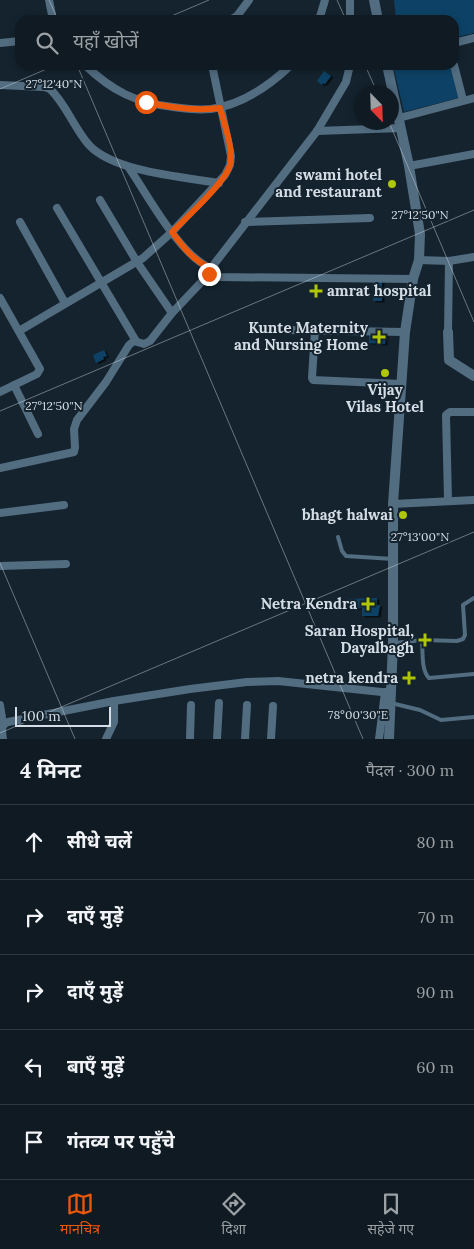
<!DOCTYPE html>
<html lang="hi">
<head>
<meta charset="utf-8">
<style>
  body { margin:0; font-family:Lora,"Noto Sans Devanagari",serif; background:#1d272f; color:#f1f3f6 }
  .compass { position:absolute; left:354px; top:85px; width:45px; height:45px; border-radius:50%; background:#0f1a22; box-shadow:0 2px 8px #0003; rotate:157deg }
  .scale { position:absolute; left:15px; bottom:12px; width:96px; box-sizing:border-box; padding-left:5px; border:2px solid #d4dde5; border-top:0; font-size:14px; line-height:18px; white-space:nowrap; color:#d4dde5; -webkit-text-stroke:4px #14232e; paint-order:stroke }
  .stop { position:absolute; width:15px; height:15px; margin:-11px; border:4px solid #ea580c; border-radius:50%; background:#fff }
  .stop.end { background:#ea580c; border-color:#fff; box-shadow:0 1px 5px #0008 }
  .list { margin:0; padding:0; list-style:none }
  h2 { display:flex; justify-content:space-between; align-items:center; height:65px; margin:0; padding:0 20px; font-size:21px }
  h2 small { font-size:16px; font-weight:400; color:#9ba1a5 }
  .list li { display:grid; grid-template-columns:32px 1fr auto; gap:15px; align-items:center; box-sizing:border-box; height:75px; padding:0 20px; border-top:1px solid #2f3840 }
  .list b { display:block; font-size:19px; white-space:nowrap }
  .list em { font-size:16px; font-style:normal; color:#9ba1a5 }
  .icon { flex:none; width:28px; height:28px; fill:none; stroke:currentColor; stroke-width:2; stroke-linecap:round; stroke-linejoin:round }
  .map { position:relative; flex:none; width:474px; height:739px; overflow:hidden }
  .search { position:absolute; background:#0f1a22; box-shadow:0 2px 8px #0003; left:15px; right:15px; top:15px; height:55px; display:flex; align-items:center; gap:12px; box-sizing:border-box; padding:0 18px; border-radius:15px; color:#9ba1a5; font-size:19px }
  .sheet { height:440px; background:#0f1a22 }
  nav { display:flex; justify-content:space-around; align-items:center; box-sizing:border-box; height:70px; border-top:1px solid #2f3840; background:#0f1a22; font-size:14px; color:#9ba1a5 }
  nav a { display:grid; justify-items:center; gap:2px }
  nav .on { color:#ea580c }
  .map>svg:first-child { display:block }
  .building { fill:#114366; filter:url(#shadow) }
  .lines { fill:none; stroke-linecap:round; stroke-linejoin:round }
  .service { stroke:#526c80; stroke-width:4 }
  .minor { stroke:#526c80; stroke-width:8 }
  .tertiary { stroke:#526c80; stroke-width:10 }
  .route { stroke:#ea580c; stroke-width:6 }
  .ticks { fill:none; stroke:#d4dde5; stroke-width:1; stroke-opacity:0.45 }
  .poi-dot { fill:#afc507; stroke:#14232e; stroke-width:2 }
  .labels { text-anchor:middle; stroke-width:4; stroke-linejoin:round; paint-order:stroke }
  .poi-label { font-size:15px; font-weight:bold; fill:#d4dde5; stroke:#14232e; text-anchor:end }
  .ticks-label { font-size:12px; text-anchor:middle; fill:#d4dde5; stroke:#14232e; stroke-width:4; stroke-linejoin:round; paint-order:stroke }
</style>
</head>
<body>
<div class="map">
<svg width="474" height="739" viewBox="0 0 474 739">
  <defs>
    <filter id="shadow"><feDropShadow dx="2.5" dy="1.5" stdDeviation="0" flood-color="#0009"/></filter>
  </defs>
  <rect width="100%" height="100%" fill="#14232e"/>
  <g class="building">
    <polygon points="394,0 474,0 474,33 454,38 454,20 396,20"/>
    <polygon points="393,65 452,65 462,97 404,112"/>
    <polygon points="324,71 331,76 325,84 323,83 322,85 317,81"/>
    <rect x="373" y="279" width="9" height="22"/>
    <polygon points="369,332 386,333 385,344 369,343"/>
    <polygon points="104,350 107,356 103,357 104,359 96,363 93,355"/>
    <polygon points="377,598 377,605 380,605 378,616 362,616 362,608 349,609 349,599"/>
  </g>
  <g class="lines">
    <g class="service">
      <polyline points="338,537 342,551 346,556 393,559"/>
      <polyline points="422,640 457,641 463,639 465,635 463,605 474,598"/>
      <path d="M395,643L422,640C423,652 421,670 429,678L474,674"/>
      <polyline points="391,703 420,710 441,720 474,717"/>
    </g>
    <g class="minor">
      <polyline points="49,0 53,20"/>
      <polyline points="350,0 350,20"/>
      <polyline points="230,20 237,16 249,0"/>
      <polyline points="319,20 325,0"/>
      <polyline points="0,43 20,41"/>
      <polyline points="454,43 474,38"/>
      <path d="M85,65C112,91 136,103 173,107C186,109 199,110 211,109C241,105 270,85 291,65"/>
      <polyline points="350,65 346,82 317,131 208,272 211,276 218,277 413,279"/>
      <polyline points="454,65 463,100"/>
      <path d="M0,85L44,87L50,89C66,104 74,128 89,145C114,172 183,177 219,183"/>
      <polyline points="399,118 474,98"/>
      <polyline points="317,131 401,128"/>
      <polyline points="409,166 474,154"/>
      <path d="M129,168C149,197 178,253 210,268"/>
      <polyline points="100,200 137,262 172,313"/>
      <polyline points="57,208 136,341"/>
      <polyline points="20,222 65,303"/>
      <polyline points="245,222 370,218"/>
      <polyline points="419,260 449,261 474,257"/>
      <polyline points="0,298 40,369 37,374 0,392"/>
      <polyline points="284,330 405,332"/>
      <polyline points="315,330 312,378 313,380 401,384"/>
      <polyline points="19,331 143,258 172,232 225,175 230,165 231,156 212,65"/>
      <polyline points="448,332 449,261"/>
      <polyline points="14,385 38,434"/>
      <polyline points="0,468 74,452 75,447 74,429 77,420 106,382 129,345 134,341 144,344 150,341 172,313 209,274"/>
      <polyline points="448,500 446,415 450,412 474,412"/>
      <polyline points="393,504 474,500"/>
      <polyline points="0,513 64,505"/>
      <polyline points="0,566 66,564"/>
      <polyline points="0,705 3,724"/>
      <path d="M3,739C2,731 0,725 8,722L114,701L190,689L247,682L278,681L391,693"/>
      <polyline points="106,739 114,722 114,701"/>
      <polyline points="190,739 191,705"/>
      <polyline points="217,739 219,703"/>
      <polyline points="245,739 247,705"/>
      <polyline points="271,739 273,706"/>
      <polyline points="379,739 385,692"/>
    </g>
    <g class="tertiary">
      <polyline points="374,0 378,20"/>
      <polyline points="387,65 409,166 420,234 419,260 413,279 405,332 393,504 393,643 389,739"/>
      <polyline points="448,332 449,360 474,376"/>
    </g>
  </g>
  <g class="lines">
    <path class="route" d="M146,102C171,108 196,111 220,108C224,123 234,150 230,165C227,181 185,219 172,232C183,247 193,260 210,268L209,274"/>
  </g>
  <path class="ticks" d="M49,0L58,20M337,0L346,20M162,20L209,0M77,65L363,739M365,65L377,92M0,89L56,65M389,122L474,322M0,411L474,210M0,563L75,739M0,733L474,532"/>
  <g class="poi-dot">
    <circle cx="392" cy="184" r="5"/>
    <path d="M313.5 283.5h5v5h5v5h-5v5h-5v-5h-5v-5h5z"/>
    <path d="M376.5 329.5h5v5h5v5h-5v5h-5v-5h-5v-5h5z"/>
    <circle cx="385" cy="373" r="5"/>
    <circle cx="403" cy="515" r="5"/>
    <path d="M365.5 596.5h5v5h5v5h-5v5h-5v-5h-5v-5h5z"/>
    <path d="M422.5 632.5h5v5h5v5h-5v5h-5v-5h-5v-5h5z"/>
    <path d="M406.5 670.5h5v5h5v5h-5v5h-5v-5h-5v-5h5z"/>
  </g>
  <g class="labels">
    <g class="poi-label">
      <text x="382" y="180">swami hotel<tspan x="382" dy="17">and restaurant</tspan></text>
      <text x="327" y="296" text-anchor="start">amrat hospital</text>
      <text x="368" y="333">Kunte Maternity<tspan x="368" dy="17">and Nursing Home</tspan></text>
      <text x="385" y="395" text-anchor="middle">Vijay<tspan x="385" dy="17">Vilas Hotel</tspan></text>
      <text x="393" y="520">bhagt halwai</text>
      <text x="357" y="609">Netra Kendra</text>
      <text x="414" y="636">Saran Hospital,<tspan x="414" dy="17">Dayalbagh</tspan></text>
      <text x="398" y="683">netra kendra</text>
    </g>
  </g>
  <g class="ticks-label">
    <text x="54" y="88">27°12'40"N</text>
    <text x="420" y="219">27°12'50"N</text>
    <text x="54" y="410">27°12'50"N</text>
    <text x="420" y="541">27°13'00"N</text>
    <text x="358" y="719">78°00'30"E</text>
  </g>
</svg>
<svg class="compass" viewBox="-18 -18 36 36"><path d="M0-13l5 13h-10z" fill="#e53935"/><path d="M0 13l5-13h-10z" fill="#9ba1a5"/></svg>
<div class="scale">100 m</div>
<div class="stop" style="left:146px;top:102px"></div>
<div class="stop end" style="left:209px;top:274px"></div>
<div class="search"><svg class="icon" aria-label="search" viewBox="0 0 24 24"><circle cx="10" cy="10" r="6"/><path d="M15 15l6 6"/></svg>यहाँ खोजें</div>
</div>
<section class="sheet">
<h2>4 मिनट<small>पैदल · 300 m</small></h2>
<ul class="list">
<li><svg class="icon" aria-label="ahead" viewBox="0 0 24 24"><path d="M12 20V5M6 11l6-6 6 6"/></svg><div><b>सीधे चलें</b></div><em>80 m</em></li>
<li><svg class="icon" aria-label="right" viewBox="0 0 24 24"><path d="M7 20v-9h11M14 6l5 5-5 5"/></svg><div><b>दाएँ मुड़ें</b></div><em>70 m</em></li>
<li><svg class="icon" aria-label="right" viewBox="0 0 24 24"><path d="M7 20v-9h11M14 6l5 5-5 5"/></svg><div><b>दाएँ मुड़ें</b></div><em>90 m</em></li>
<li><svg class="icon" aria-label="left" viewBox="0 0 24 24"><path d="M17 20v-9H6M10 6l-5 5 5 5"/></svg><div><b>बाएँ मुड़ें</b></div><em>60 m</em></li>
<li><svg class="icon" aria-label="arrive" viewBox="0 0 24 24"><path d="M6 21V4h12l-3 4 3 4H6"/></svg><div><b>गंतव्य पर पहुँचे</b></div></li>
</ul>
</section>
<nav>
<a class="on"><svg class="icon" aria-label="map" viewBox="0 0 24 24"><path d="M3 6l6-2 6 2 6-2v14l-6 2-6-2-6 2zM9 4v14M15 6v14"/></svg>मानचित्र</a>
<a><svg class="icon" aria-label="directions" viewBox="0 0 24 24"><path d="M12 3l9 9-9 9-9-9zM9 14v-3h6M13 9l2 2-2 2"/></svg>दिशा</a>
<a><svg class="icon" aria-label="saved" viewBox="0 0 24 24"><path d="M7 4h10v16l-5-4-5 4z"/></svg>सहेजे गए</a>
</nav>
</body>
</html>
